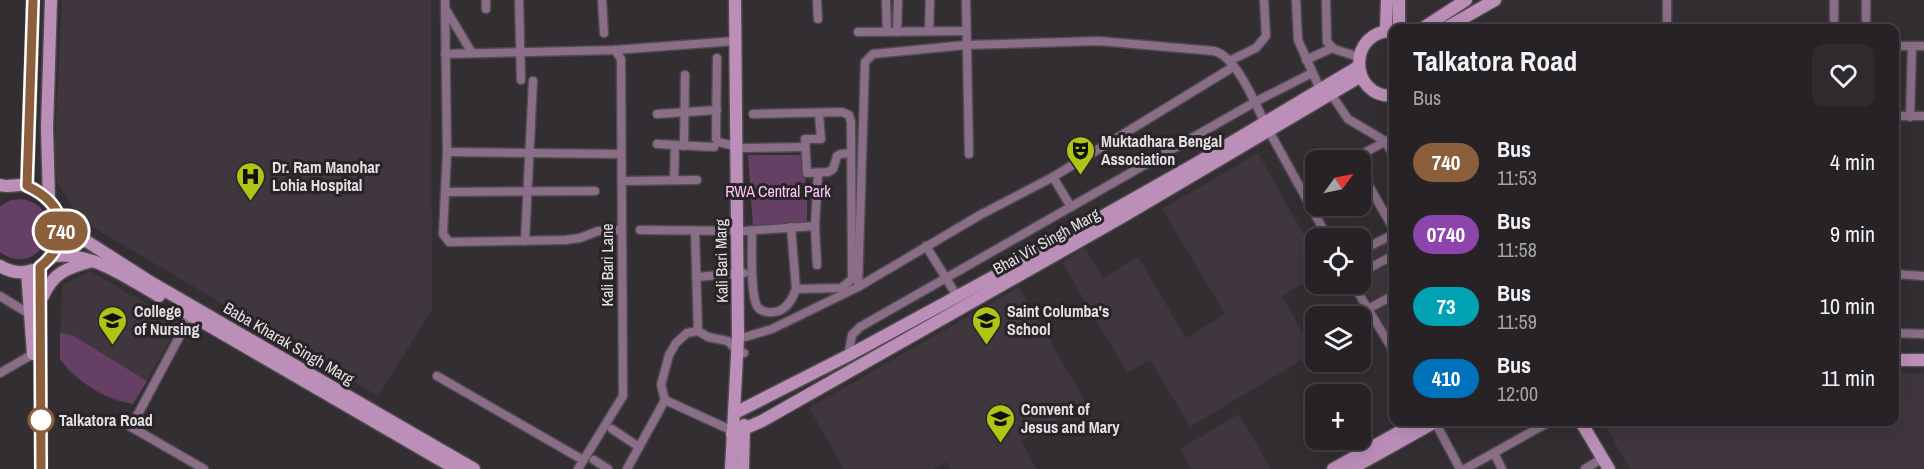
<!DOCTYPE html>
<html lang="en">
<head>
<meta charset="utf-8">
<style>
  :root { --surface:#262226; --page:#2e2a2e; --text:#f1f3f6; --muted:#a4a4a7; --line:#423f43 }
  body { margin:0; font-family:"Archivo Narrow",sans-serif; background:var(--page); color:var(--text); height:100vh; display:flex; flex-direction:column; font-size:22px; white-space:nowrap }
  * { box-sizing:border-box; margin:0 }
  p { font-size:20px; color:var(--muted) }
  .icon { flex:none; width:33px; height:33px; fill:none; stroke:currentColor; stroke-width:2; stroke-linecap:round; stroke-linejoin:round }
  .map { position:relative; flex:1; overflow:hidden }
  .details { position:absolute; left:1389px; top:24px; width:510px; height:402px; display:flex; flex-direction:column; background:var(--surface); border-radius:12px; box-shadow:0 6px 24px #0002,0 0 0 2px var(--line) }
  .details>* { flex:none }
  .badge { padding:0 12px; border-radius:20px; font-size:21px; line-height:39px }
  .needle { width:39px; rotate:57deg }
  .fabs { position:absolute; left:1305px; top:150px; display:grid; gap:12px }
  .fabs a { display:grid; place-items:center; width:66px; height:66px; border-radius:12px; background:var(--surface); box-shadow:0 6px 24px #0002,0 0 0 2px var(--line); font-size:30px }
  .map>.badge { position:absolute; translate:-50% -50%; box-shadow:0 0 0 3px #fff }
  .round { display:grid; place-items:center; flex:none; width:63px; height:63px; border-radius:12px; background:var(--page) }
  .head { display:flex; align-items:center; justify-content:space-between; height:102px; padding:0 24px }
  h1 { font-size:28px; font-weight:700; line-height:45px }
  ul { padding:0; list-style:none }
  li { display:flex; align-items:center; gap:18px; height:72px; padding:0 24px }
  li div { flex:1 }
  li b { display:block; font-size:22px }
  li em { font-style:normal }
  li .badge { min-width:66px; font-weight:700; text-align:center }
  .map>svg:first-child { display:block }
  .built { fill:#3f363e }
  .green { fill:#663f64 }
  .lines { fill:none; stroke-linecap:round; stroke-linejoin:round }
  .street-casing { stroke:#4e4a4e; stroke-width:11 }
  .secondary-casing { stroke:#4e4a4e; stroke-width:15 }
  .street { stroke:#8a6d87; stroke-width:8 }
  .secondary { stroke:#bc8fb9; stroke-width:12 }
  .line-casing { stroke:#fff; stroke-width:14 }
  .line { stroke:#8b5e3c; stroke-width:9 }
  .stop-dot { fill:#fff; stroke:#8b5e3c; stroke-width:3 }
  .labels { text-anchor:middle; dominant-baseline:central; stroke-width:6; stroke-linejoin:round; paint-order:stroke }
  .poi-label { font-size:16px; font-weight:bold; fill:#e3e0e3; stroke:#282428; text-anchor:start }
  .park-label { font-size:16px; fill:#fdc8f9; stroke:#282428 }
  .street-label { font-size:16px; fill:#e3e0e3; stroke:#282428 }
  .stop-label { font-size:16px; font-weight:bold; fill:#e3e0e3; stroke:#282428; text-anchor:start }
</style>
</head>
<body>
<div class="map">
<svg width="1924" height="469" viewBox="0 0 1924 469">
  <rect width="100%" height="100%" fill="#322e32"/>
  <g class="built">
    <path d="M62,0H431L432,310L378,396L81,220L58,184L54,160Z"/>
    <path d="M1258,153L1315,254V276L1282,296L1314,353L1190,427L1150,360L1127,373L1062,262L1085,248L1103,278L1138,257L1186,338L1225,314L1162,209Z"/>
    <path d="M1393,236V341L1361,283L1360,253Z"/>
    <path d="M90,271L180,323L133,404L115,401L95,391L70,373L60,359L62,285Z"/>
    <path d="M1019,287L1086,403L1021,441L1037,469H950L946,462L934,469H844L809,408Z"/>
    <path d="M1895,373H1924V469H1630L1603,422H1894Z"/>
    <path d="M1239,414L1271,469H1192L1180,449Z"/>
  </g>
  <g class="green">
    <path d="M748,155H803L807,196V228H753Z"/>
    <path d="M22,199C73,209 42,282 0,252V206L11,200Z"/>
    <path d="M60,333L72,335L147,381L133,404C103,398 79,383 60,359Z"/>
  </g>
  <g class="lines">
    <defs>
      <g id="street">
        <path d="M445,0L447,152L443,234L449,242L565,240L580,238L598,231L622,230"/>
        <path d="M486,0V9"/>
        <path d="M519,0L521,80"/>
        <path d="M602,0L604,33"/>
        <path d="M817,0L818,19"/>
        <path d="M886,0L887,32"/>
        <path d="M966,0L969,154"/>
        <path d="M1296,0L1298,40L1320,89"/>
        <path d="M1326,0L1327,42L1334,49L1359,57"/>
        <path d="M1667,0V28"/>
        <path d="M1834,0V28"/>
        <path d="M1866,0V28"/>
        <path d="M445,8L472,53"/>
        <path d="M929,31L930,0"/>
        <path d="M858,32L966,31"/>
        <path d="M897,32L898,0"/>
        <path d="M1894,46H1924"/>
        <path d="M445,54L615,50L735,41"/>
        <path d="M717,58L716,139L718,142L743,148L805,147"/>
        <path d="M1306,60L1332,48"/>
        <path d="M1229,61L1256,48L1266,36L1264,0"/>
        <path d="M1331,94L1348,119L1385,141L1394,156"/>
        <path d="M657,114L717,110"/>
        <path d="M753,114L842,112L849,115L851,122L852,279L841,288L796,289"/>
        <path d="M819,114L821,139H805L807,173L828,172L833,169L837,156L841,154L851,153"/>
        <path d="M1894,116H1924"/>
        <path d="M1910,117L1912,46"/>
        <path d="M1269,131L1328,238"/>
        <path d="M657,144L714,147"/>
        <path d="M684,146L685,75"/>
        <path d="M447,152L621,154"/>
        <path d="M1351,160L1394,137"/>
        <path d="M1360,170L1394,230"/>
        <path d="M1053,177L1071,207"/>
        <path d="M674,180L675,145"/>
        <path d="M622,181L697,180"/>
        <path d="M1303,190L1316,182"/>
        <path d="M445,192L595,191"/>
        <path d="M640,230L744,231L815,226"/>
        <path d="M695,231L698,331L708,337L728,341L737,351L744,353"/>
        <path d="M752,231C752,247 750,293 757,306C761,313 772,313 779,311C788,307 793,298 796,289L791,227"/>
        <path d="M525,241L533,81"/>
        <path d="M926,246L957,296"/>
        <path d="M1360,251L1394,234"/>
        <path d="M817,265L815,226L818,174"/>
        <path d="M1360,273L1394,255"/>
        <path d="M1894,274L1924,276"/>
        <path d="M696,277L744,273"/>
        <path d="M1353,284L1394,352"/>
        <path d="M858,287L865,62L873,54L966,45L1099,41L1214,51C1236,56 1255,103 1265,123"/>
        <path d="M0,296L31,315"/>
        <path d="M1368,309L1394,295"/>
        <path d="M191,315L131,427L204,469"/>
        <path d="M1894,333L1924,334"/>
        <path d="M745,337L772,329L858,287L980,215L1053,177L1233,67"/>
        <path d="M848,356L852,335L860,327L1255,102L1312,73"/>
        <path d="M0,373L33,354"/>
        <path d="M437,376L583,460"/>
        <path d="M665,400L661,385L669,355L676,343L687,333L698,331"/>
        <path d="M1435,422L1460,469"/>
        <path d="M612,429L639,447"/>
        <path d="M1494,453L1502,469"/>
        <path d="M594,460L608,469"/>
        <path d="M578,469L623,396L621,59L615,50"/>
        <path d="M627,469L665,400L733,431"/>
        <path d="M1465,469L1549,422"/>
        <path d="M1585,469L1603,458"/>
      </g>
      <g id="secondary">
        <path d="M1399,28V0"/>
        <path d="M1423,28L1466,0"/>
        <path d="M1446,28L1495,0"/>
        <path d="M1386,30L1387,0"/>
        <path d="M1394,31C1347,29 1348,98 1394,96"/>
        <path d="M0,185C9,188 19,183 28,186C57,196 73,235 50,259"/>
        <path d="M27,186L33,0"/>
        <path d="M49,200L47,128L51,0"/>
        <path d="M61,222L83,239L152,283L474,469"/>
        <path d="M53,256C91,251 127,278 159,296"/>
        <path d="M0,266C10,272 22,274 33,270"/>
        <path d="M40,267L41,469"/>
        <path d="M27,272L33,354"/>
        <path d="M43,296C54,272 67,268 92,261"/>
        <path d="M182,310L456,469"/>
        <path d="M1894,360H1924"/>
        <path d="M735,413L851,354L1048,247L1197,163L1358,67"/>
        <path d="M1581,422L1609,469"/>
        <path d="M732,434L762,421L1122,217L1361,76"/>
        <path d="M731,469L738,337L735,0"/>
        <path d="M743,469L744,425"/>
        <path d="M1333,469L1417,422"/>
        <path d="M1351,469L1435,422"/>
      </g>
    </defs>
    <use href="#street" class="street-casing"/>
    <use href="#secondary" class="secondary-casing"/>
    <use href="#street" class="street"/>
    <use href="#secondary" class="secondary"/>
  </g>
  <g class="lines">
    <defs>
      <path id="line" d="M33,0L27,186C66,204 74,239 40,267L41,469"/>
    </defs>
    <use href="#line" class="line-casing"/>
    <use href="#line" class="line"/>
  </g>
  <defs>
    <symbol id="theatre-pin" viewBox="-11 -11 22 30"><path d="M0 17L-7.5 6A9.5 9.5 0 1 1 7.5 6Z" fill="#acc613" stroke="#282428"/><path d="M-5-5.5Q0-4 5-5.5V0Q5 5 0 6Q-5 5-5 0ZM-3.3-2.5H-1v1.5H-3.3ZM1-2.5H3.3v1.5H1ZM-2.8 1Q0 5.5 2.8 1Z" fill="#111"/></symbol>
    <symbol id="hospital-pin" viewBox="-11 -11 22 30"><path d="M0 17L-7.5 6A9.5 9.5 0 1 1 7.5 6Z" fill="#acc613" stroke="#282428"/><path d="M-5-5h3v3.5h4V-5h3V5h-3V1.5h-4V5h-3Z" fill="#111"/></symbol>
    <symbol id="university-pin" viewBox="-11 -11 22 30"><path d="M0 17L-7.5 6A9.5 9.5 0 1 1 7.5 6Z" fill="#acc613" stroke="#282428"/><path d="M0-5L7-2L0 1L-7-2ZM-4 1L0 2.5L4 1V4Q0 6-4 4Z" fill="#111"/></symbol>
    <symbol id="school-pin" viewBox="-11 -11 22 30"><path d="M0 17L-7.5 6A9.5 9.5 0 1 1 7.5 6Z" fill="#acc613" stroke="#282428"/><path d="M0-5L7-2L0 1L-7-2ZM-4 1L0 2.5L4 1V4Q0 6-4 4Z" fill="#111"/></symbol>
  </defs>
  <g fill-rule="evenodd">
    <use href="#theatre-pin" x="1064" y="134" width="33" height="45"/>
    <use href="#hospital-pin" x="234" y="160" width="33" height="45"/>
    <use href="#university-pin" x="96" y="304" width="33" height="45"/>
    <use href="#school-pin" x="970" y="304" width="33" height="45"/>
    <use href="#school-pin" x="984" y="402" width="33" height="45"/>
  </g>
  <circle class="stop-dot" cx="41" cy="420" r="12"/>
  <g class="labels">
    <g class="poi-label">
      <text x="1101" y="141">Muktadhara Bengal<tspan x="1101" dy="18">Association</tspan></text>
      <text x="272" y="167">Dr. Ram Manohar<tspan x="272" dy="18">Lohia Hospital</tspan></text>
      <text x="134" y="311">College<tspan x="134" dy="18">of Nursing</tspan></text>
      <text x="1007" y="311">Saint Columba's<tspan x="1007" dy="18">School</tspan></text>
      <text x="1021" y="409">Convent of<tspan x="1021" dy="18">Jesus and Mary</tspan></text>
    </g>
    <g class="park-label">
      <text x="778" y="191">RWA Central Park</text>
    </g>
    <g class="street-label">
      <text transform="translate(1046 241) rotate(-29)">Bhai Vir Singh Marg</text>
      <text transform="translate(721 261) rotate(-91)">Kali Bari Marg</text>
      <text transform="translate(607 265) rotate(-90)">Kali Bari Lane</text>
      <text transform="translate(289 343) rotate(30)">Baba Kharak Singh Marg</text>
    </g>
    <g class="stop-label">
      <text x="59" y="420">Talkatora Road</text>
    </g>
  </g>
</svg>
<div class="fabs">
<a><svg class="needle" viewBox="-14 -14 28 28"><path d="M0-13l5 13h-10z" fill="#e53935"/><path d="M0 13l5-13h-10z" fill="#a4a4a7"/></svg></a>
<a><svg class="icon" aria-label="locate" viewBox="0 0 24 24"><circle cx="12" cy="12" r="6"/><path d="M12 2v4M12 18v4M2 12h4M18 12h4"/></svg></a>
<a><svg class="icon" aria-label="layers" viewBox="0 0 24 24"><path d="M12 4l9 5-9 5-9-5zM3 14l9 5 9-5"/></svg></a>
<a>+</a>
</div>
<b class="badge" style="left:61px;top:231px;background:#8b5e3c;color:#fff">740</b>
<section class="details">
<div class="head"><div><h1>Talkatora Road</h1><p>Bus</p></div><a class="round"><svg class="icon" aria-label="heart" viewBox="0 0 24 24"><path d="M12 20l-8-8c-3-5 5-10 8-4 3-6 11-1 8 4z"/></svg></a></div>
<ul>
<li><span class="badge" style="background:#8b5e3c;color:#fff">740</span><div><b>Bus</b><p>11:53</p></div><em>4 min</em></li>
<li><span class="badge" style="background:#8e44ad;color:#fff">0740</span><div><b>Bus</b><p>11:58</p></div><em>9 min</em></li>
<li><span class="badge" style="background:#00a3b4;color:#fff">73</span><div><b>Bus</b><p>11:59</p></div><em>10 min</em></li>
<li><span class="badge" style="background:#0072bc;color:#fff">410</span><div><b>Bus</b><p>12:00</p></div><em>11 min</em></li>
</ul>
</section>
</div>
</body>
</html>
